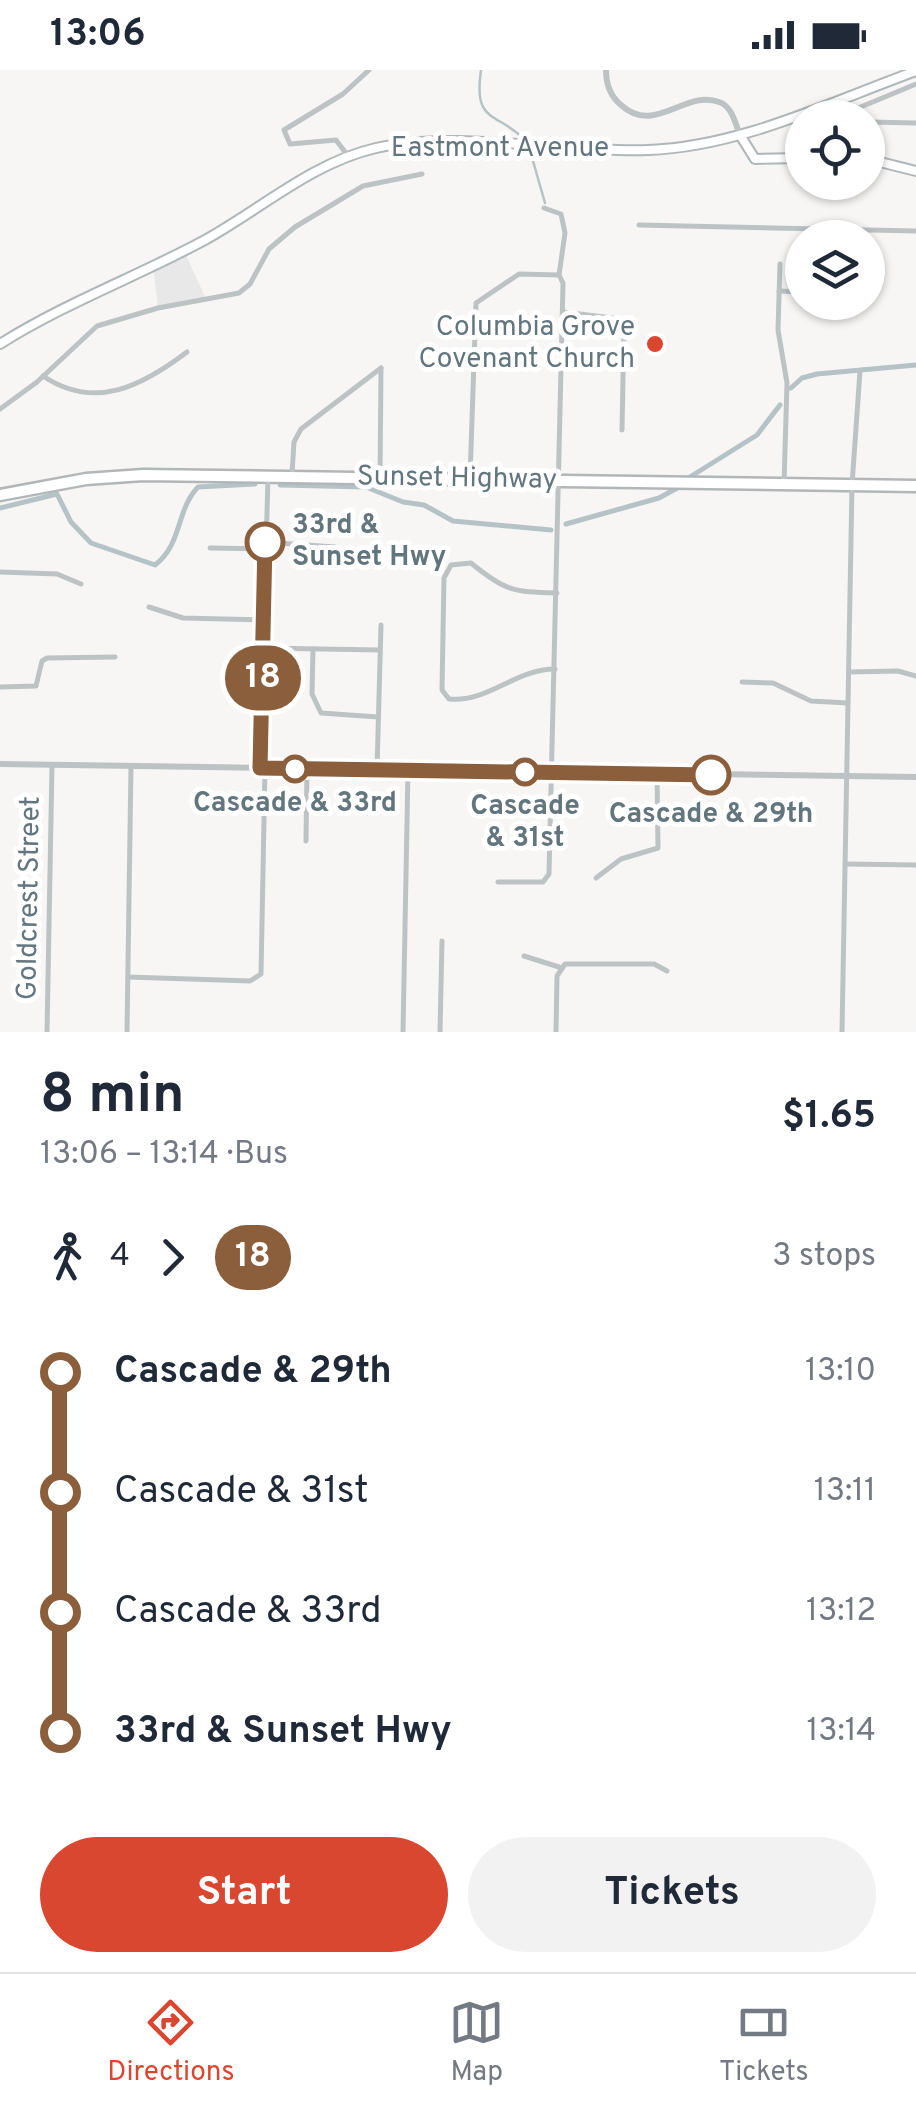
<!DOCTYPE html>
<html lang="en">
<head>
<meta charset="utf-8">
<style>
  :root { --surface:#fff; --page:#f2f2f3; --text:#1f2937; --muted:#747a83; --line:#e0e1e3; --accent:#da4731 }
  body { margin:0; font-family:Overpass,sans-serif; background:var(--page); color:var(--text); height:100vh; display:flex; flex-direction:column; font-size:38px; white-space:nowrap }
  * { box-sizing:border-box; margin:0 }
  p { font-size:32px; color:var(--muted) }
  .icon { flex:none; width:55px; height:55px; fill:none; stroke:currentColor; stroke-width:2; stroke-linecap:round; stroke-linejoin:round }
  .map { position:relative; height:962px; overflow:hidden }
  .drawer { display:flex; flex-direction:column; background:var(--surface); flex:1 }
  .drawer>* { flex:none }
  .badge { padding:0 20px; border-radius:32px; font-size:35px; line-height:65px }
  .buttons { position:absolute; left:785px; top:30px; display:grid; gap:20px }
  .buttons a { display:grid; place-items:center; width:100px; height:100px; border-radius:50%; background:var(--surface); box-shadow:0 2px 8px #0004; font-size:50px }
  .map>.badge { position:absolute; translate:-50% -50%; box-shadow:0 0 0 5px #fff }
  .legs { display:flex; align-items:center; gap:15px; height:110px; padding:0 40px; font-size:32px }
  .legs p { margin-inline-start:auto }
  .head { display:flex; align-items:center; justify-content:space-between; height:170px; padding:0 40px }
  h1 { font-size:55px; font-weight:700; line-height:75px }
  .cta { display:flex; gap:20px; margin-top:auto; padding:20px 40px }
  .cta a { flex:1; height:115px; border-radius:60px; background:var(--accent); color:#fff; font-size:40px; font-weight:700; line-height:115px; text-align:center }
  .cta a+a { background:var(--page); color:var(--text) }
  ul { padding:0 40px; list-style:none }
  li { display:flex; align-items:center; gap:35px; height:120px; font-size:38px }
  li i { display:grid; place-items:center; width:15px; height:100%; margin:0 12px; background:currentColor }
  li i::after { content:''; width:25px; height:25px; margin:-12px; border:8px solid; border-radius:50%; background:var(--surface) }
  li p { margin-inline-start:auto }
  li:first-child i { background:linear-gradient(#0000 50%,currentColor 0) }
  li:last-child i { background:linear-gradient(currentColor 50%,#0000 0) }
  .status { display:flex; justify-content:space-between; align-items:center; height:70px; padding:0 50px; background:var(--surface); direction:ltr }
  .status svg { height:28px; fill:currentColor }
  .dock { display:flex; justify-content:space-around; align-items:center; height:140px; border-top:2px solid var(--line); background:var(--surface); font-size:28px; color:var(--muted) }
  .dock a { display:grid; justify-items:center; gap:5px }
  .dock .active { color:var(--accent) }
  .map>svg:first-child { display:block }
  .built { fill:#e7e8e7 }
  .lines { fill:none; stroke-linecap:round; stroke-linejoin:round }
  .stream { stroke:#b6c3c6; stroke-width:2.5 }
  .canal { stroke:#b6c3c6; stroke-width:5 }
  .secondary-casing { stroke:#b0b7ba; stroke-width:12 }
  .trunk-casing { stroke:#b1b6b8; stroke-width:15 }
  .minor { stroke:#bdc3c5; stroke-width:5 }
  .tertiary { stroke:#bdc3c5; stroke-width:6 }
  .secondary { stroke:#fff; stroke-width:8 }
  .trunk { stroke:#fff; stroke-width:10 }
  .line-1-casing { stroke:#fff; stroke-width:22 }
  .line-1 { stroke:#8b5e3c; stroke-width:15 }
  .poi-dot { fill:#da4731; stroke:#fff; stroke-width:4 }
  .stop-1-dot { fill:#fff; stroke:#8b5e3c; stroke-width:5 }
  .labels { text-anchor:middle; dominant-baseline:central; stroke-width:10; stroke-linejoin:round; paint-order:stroke }
  .street-label { font-size:28px; fill:#63757d; stroke:#fff }
  .poi-label { font-size:28px; fill:#63757d; stroke:#fff; text-anchor:end }
  .stop-label { font-size:28px; font-weight:bold; fill:#63757d; stroke:#fff }
</style>
</head>
<body>
<div class="status"><b>13:06</b><svg viewBox="0 0 49 12"><path d="M0 12V9h3v3zM5 12V6h3v6zM10 12V3h3v9zM15 12V0h3v12zM26 1h20v11H26zM47 4h2v5h-2z"/></svg></div>
<div class="map">
<svg width="916" height="962" viewBox="0 0 916 962">
  <rect width="100%" height="100%" fill="#f7f6f4"/>
  <path class="built" d="M184,181L207,231L158,238L153,194Z"/>
  <g class="lines">
    <g class="stream">
      <path d="M481,0C473,55 497,41 525,70"/>
      <path d="M529,77L545,133"/>
    </g>
    <g class="canal">
      <path d="M791,318L802,308L817,304L916,295"/>
      <path d="M690,407L757,365L780,335"/>
      <path d="M280,415L366,417L403,432L424,435L453,451L551,460"/>
      <path d="M0,438L57,424L71,452L91,473L155,495C182,475 176,440 198,417L255,414"/>
      <path d="M566,454L659,428L681,416"/>
    </g>
    <defs>
      <g id="secondary">
        <path d="M740,65L755,89L802,88"/>
        <path d="M868,89L916,101"/>
        <path d="M0,274C65,233 136,207 203,171C260,140 311,93 376,78C457,60 563,83 648,80C740,77 830,32 916,1"/>
      </g>
      <path id="trunk" d="M0,425L86,409L143,405L916,416"/>
    </defs>
    <use href="#secondary" class="secondary-casing"/>
    <use href="#trunk" class="trunk-casing"/>
    <g class="minor">
      <path d="M848,48L851,41L916,14"/>
      <path d="M868,52L916,53"/>
      <path d="M348,86L336,70L290,74L284,60L343,24L369,0"/>
      <path d="M787,89L789,71L802,62"/>
      <path d="M544,138L561,144L565,163L559,205"/>
      <path d="M639,155L916,161"/>
      <path d="M780,194L778,260L787,313L784,414"/>
      <path d="M779,221L802,222"/>
      <path d="M563,242L613,248L624,256L622,360"/>
      <path d="M43,306C95,341 142,316 187,282"/>
      <path d="M0,339L37,312L97,256L158,238L239,223L250,214L269,179L295,157L363,116L422,104"/>
      <path d="M292,404L294,372L301,359L381,298"/>
      <path d="M380,408L381,298"/>
      <path d="M470,408L476,233L519,204L559,205L563,213L549,804L543,812H498"/>
      <path d="M265,472L335,477"/>
      <path d="M210,478L265,479"/>
      <path d="M0,502L57,504L81,514"/>
      <path d="M149,537L183,548L264,550"/>
      <path d="M263,578L380,580"/>
      <path d="M313,579L312,624L321,643L378,647"/>
      <path d="M555,599C515,599 488,633 449,629L442,620L444,508L451,495L471,493C505,521 513,522 557,523"/>
      <path d="M849,602L898,601L916,606"/>
      <path d="M742,612L773,613L811,631L848,633"/>
      <path d="M0,617L36,616L42,591L47,588L115,587"/>
      <path d="M260,698L268,407"/>
      <path d="M377,700L381,555"/>
      <path d="M306,771L307,699"/>
      <path d="M845,794L916,795"/>
      <path d="M596,808L621,789L658,778L657,704"/>
      <path d="M524,886L559,897"/>
      <path d="M128,907L250,911L261,904L265,698"/>
      <path d="M47,962L52,695"/>
      <path d="M127,962L131,696"/>
      <path d="M403,962L408,700"/>
      <path d="M440,962L442,871"/>
      <path d="M556,962L557,906L565,894H654L667,901"/>
      <path d="M842,962L852,415L860,301"/>
    </g>
    <g class="tertiary">
      <path d="M606,0C606,14 610,26 621,35C655,66 685,19 719,32C732,36 735,53 740,65"/>
      <path d="M0,694L916,707"/>
    </g>
    <use href="#secondary" class="secondary"/>
    <use href="#trunk" class="trunk"/>
  </g>
  <g class="lines">
    <defs>
      <path id="line-1" d="M265,472L260,698L711,705"/>
    </defs>
    <use href="#line-1" class="line-1-casing"/>
    <use href="#line-1" class="line-1"/>
  </g>
  <circle class="poi-dot" cx="655" cy="274" r="10"/>
  <g class="stop-1-dot">
    <circle cx="265" cy="472" r="18"/>
    <circle cx="295" cy="699" r="12"/>
    <circle cx="525" cy="702" r="12"/>
    <circle cx="711" cy="705" r="18"/>
  </g>
  <g class="labels">
    <g class="street-label">
      <text x="500" y="79">Eastmont Avenue</text>
      <text transform="translate(457 409) rotate(1)">Sunset Highway</text>
      <text transform="translate(30 828) rotate(-89)">Goldcrest Street</text>
    </g>
    <g class="poi-label">
      <text x="635" y="258">Columbia Grove<tspan x="635" dy="32">Covenant Church</tspan></text>
    </g>
    <g class="stop-label">
      <text x="292" y="456" text-anchor="start">33rd &amp;<tspan x="292" dy="32">Sunset Hwy</tspan></text>
      <text x="295" y="734">Cascade &amp; 33rd</text>
      <text x="525" y="737">Cascade<tspan x="525" dy="32">&amp; 31st</tspan></text>
      <text x="711" y="745">Cascade &amp; 29th</text>
    </g>
  </g>
</svg>
<div class="buttons">
<a><svg class="icon" aria-label="locate" viewBox="0 0 24 24"><circle cx="12" cy="12" r="6"/><path d="M12 2v4M12 18v4M2 12h4M18 12h4"/></svg></a>
<a><svg class="icon" aria-label="layers" viewBox="0 0 24 24"><path d="M12 4l9 5-9 5-9-5zM3 14l9 5 9-5"/></svg></a>
</div>
<b class="badge" style="left:263px;top:608px;background:#8b5e3c;color:#fff">18</b>
</div>
<section class="drawer">
<div class="head"><div><h1>8 min</h1><p>13:06 – 13:14 · Bus</p></div><b>$1.65</b></div>
<div class="legs"><svg class="icon" aria-label="walk" viewBox="0 0 24 24"><circle cx="13" cy="4" r="2"/><path d="M13 8l-2 6 4 7M11 14l-3 7M7 12l3-4h3l4 4"/></svg>4<svg class="icon" aria-label="forward" viewBox="0 0 24 24"><path d="M9 5l7 7-7 7"/></svg><b class="badge" style="background:#8b5e3c;color:#fff">18</b><p>3 stops</p></div>
<ul>
<li><i style="color:#8b5e3c"></i><b>Cascade &amp; 29th</b><p>13:10</p></li>
<li><i style="color:#8b5e3c"></i><span>Cascade &amp; 31st</span><p>13:11</p></li>
<li><i style="color:#8b5e3c"></i><span>Cascade &amp; 33rd</span><p>13:12</p></li>
<li><i style="color:#8b5e3c"></i><b>33rd &amp; Sunset Hwy</b><p>13:14</p></li>
</ul>
<div class="cta"><a>Start</a><a>Tickets</a></div>
</section>
<nav class="dock">
<a class="active"><svg class="icon" aria-label="directions" viewBox="0 0 24 24"><path d="M12 3l9 9-9 9-9-9zM9 14v-3h6M13 9l2 2-2 2"/></svg>Directions</a>
<a><svg class="icon" aria-label="map" viewBox="0 0 24 24"><path d="M3 6l6-2 6 2 6-2v14l-6 2-6-2-6 2zM9 4v14M15 6v14"/></svg>Map</a>
<a><svg class="icon" aria-label="tickets" viewBox="0 0 24 24"><path d="M3 7h18v10H3zM15 7v10"/></svg>Tickets</a>
</nav>
</body>
</html>
